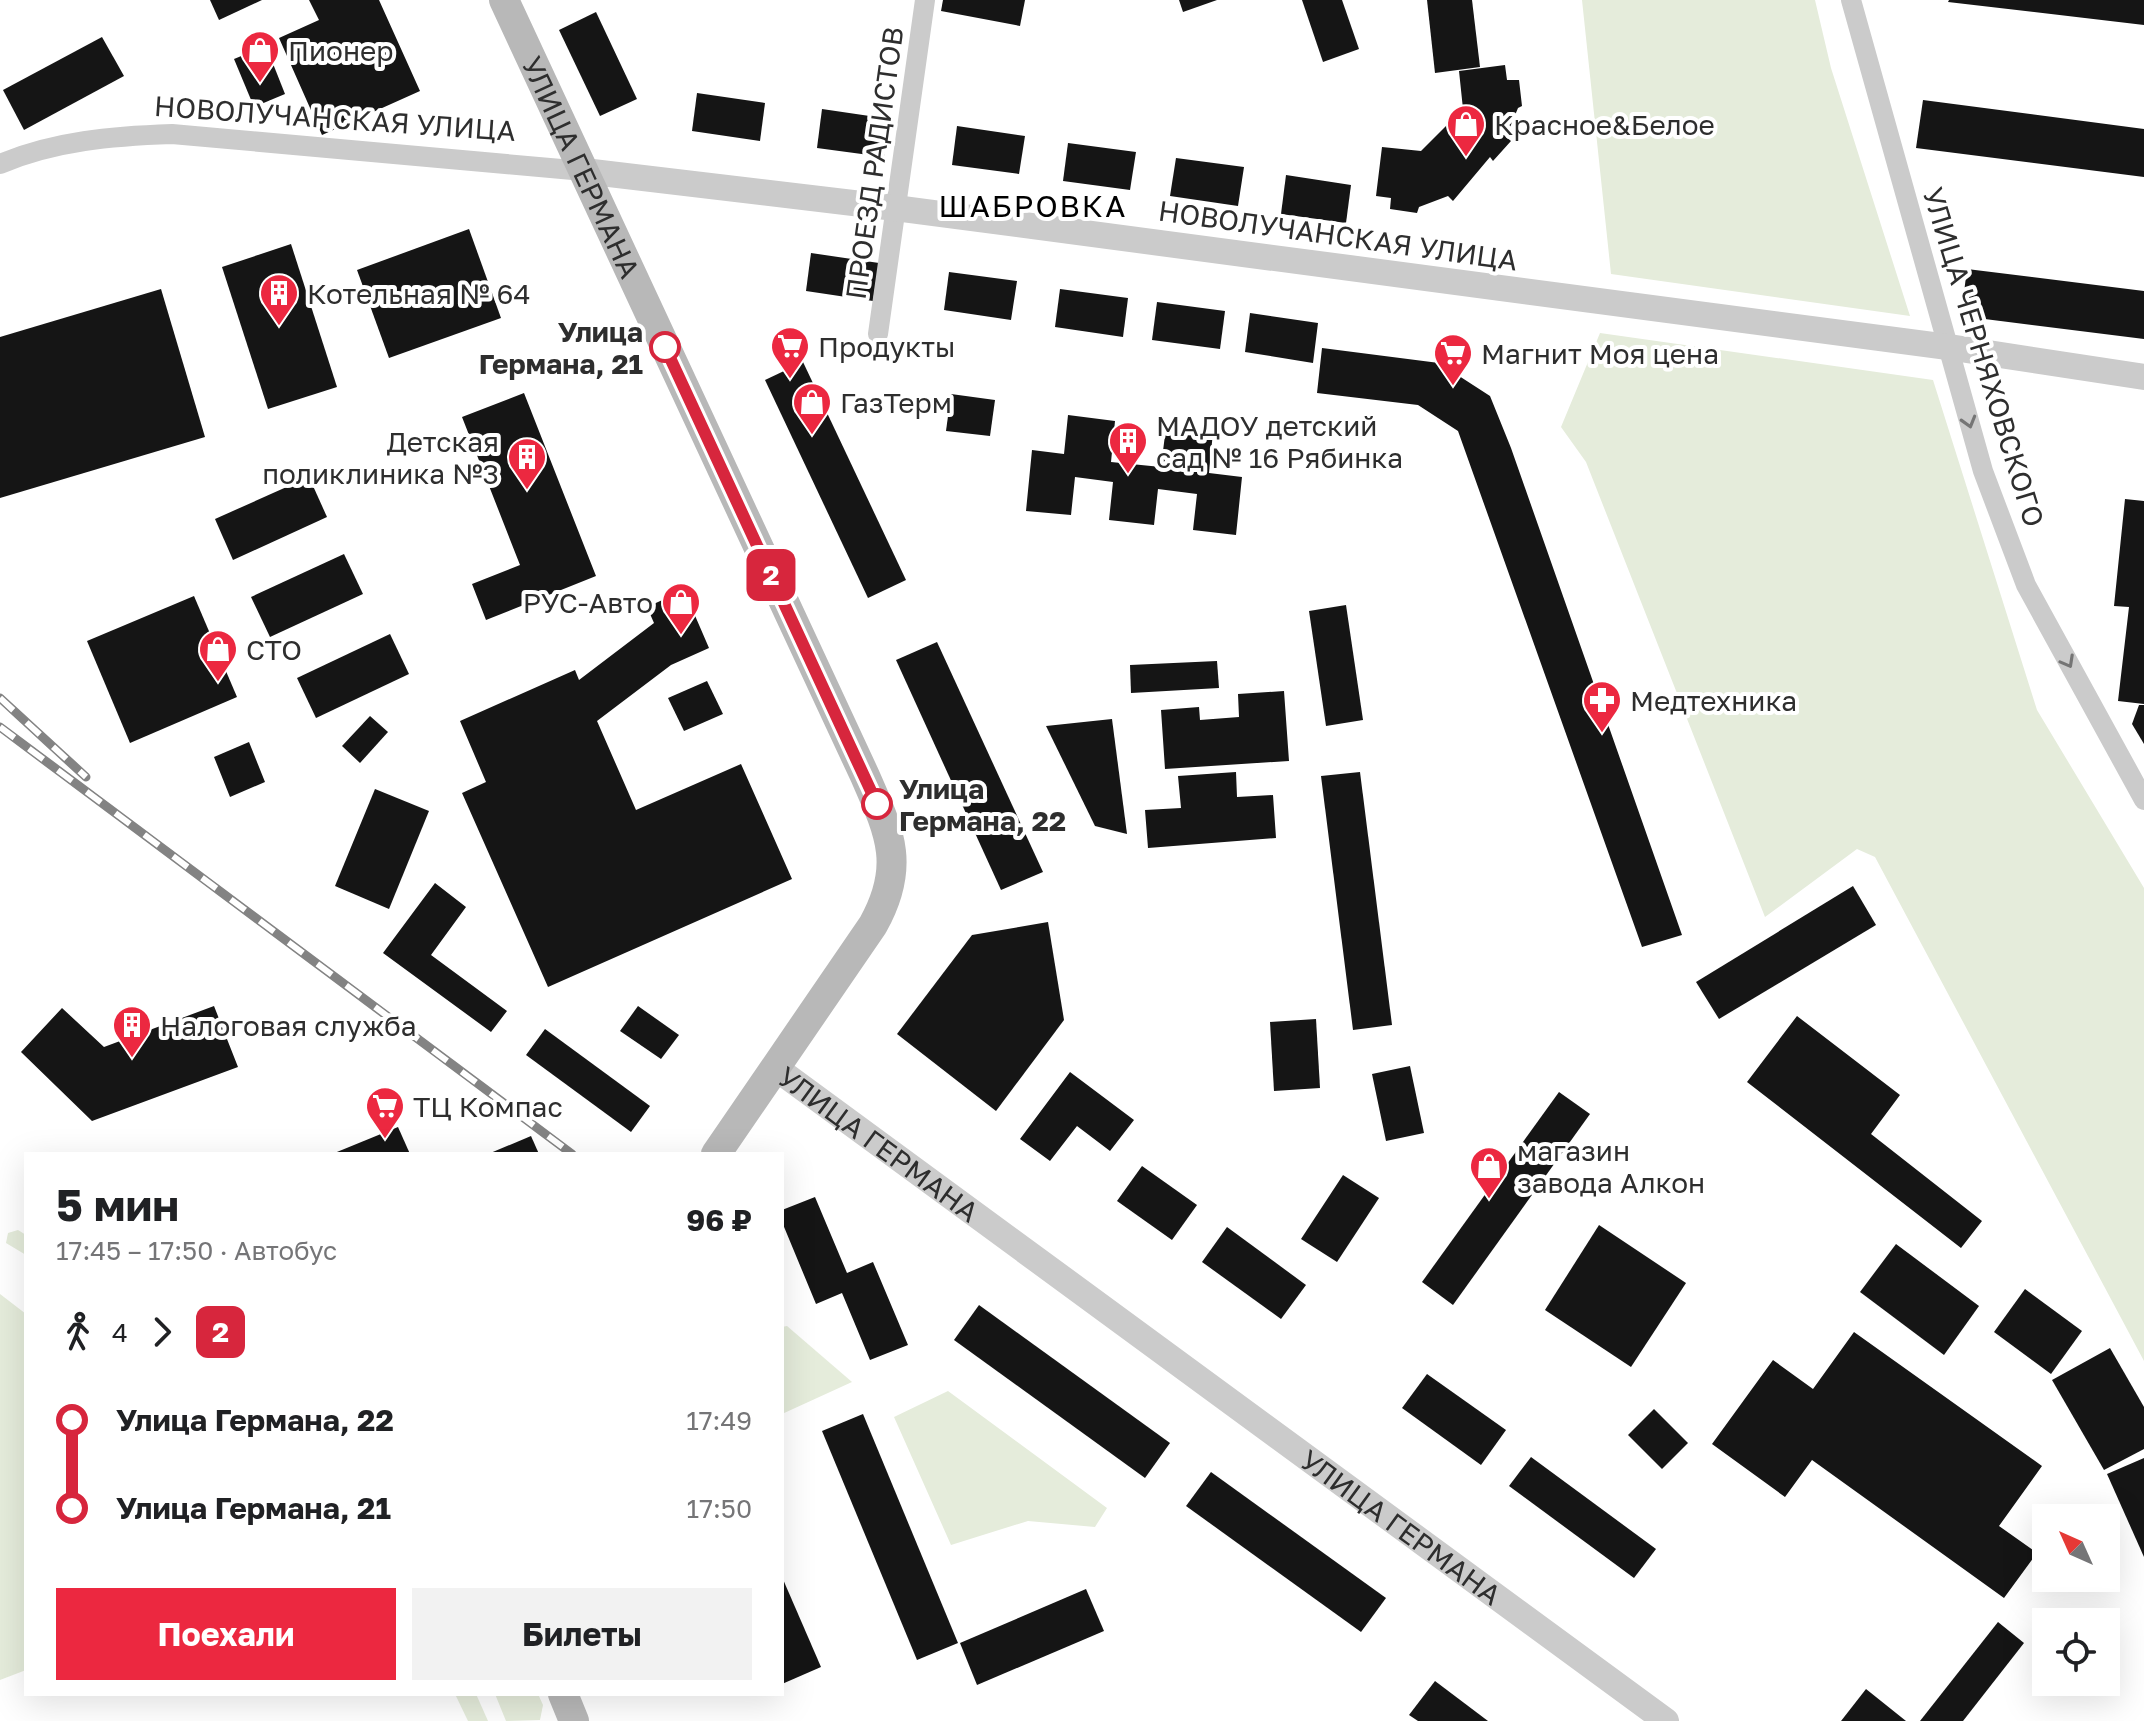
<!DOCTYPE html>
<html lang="ru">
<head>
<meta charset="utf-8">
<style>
  :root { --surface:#fff; --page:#f2f2f2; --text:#202124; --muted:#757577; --accent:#ec2840 }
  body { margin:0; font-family:"Golos Text",sans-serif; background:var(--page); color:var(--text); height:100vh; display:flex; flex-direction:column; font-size:30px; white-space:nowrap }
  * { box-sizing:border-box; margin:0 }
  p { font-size:26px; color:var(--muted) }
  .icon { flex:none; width:44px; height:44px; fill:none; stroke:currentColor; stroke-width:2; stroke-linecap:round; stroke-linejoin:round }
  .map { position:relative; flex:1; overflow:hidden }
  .panel { position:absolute; left:24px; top:1152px; width:760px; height:544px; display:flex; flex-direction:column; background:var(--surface); border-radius:0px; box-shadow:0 8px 32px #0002 }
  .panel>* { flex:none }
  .badge { padding:0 16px; border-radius:12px; font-size:28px; line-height:52px }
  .needle { width:52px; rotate:315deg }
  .fabs { position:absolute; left:2032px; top:1504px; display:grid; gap:16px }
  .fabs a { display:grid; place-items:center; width:88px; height:88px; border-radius:0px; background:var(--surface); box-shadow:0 8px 32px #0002; font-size:40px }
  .map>.badge { position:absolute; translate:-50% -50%; box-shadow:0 0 0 4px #fff }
  .legs { display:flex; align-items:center; gap:12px; height:88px; padding:0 32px; font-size:26px }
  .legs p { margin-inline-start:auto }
  .head { display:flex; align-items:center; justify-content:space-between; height:136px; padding:0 32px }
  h1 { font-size:44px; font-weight:700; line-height:60px }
  .cta { display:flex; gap:16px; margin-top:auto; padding:16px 32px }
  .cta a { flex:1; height:92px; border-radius:0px; background:var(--accent); color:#fff; font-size:32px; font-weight:700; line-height:92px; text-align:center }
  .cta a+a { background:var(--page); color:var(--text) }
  ul { padding:0 32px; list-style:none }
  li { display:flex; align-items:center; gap:28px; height:88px; font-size:30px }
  li i { display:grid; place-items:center; width:12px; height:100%; margin:0 10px; background:currentColor }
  li i::after { content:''; width:20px; height:20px; margin:-10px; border:6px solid; border-radius:50%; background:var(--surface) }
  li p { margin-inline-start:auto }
  li:first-child i { background:linear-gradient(#0000 50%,currentColor 0) }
  li:last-child i { background:linear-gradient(currentColor 50%,#0000 0) }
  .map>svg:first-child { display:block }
  .green { fill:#e5ecdb }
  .building { fill:#151515 }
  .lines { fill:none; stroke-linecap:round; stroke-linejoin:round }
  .minor { stroke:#cbcbcb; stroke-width:20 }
  .tertiary { stroke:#cbcbcb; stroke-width:26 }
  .secondary { stroke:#b8b8b8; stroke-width:30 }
  .rail-casing { stroke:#838383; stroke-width:9 }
  .rail { stroke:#fff; stroke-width:6; stroke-dasharray:18; stroke-linecap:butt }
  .oneway { stroke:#757575 }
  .line-1-casing { stroke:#fff; stroke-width:18 }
  .line-1 { stroke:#d7263d; stroke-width:12 }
  .stop-1-dot { fill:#fff; stroke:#d7263d; stroke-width:4 }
  .labels { text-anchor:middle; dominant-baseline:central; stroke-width:8; stroke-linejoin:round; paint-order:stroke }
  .poi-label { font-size:28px; fill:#2e2e2e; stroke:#fff; text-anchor:start }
  .street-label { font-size:28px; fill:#2e2e2e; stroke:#fff }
  .stop-label { font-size:28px; font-weight:bold; fill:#2e2e2e; stroke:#fff; text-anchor:end }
  .neighbourhood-label { font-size:30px; letter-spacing:2px; fill:#000; stroke:#fff }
</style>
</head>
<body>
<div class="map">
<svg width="2144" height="1721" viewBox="0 0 2144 1721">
  <rect width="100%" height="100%" fill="#fff"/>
  <g class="green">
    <path d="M1582,0H1815L1831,68L1910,316L1611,274Z"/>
    <path d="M1600,333L1933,380L2037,710L2144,888V1361L1875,857L1857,849L1765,917L1586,462L1561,427Z"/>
    <path d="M18,1230L26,1235V1255L6,1243L8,1233Z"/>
    <path d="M0,1294L26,1314V1670L0,1680Z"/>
    <path d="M787,1326L852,1382L782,1414V1327Z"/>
    <path d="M948,1391L1107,1508L1095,1527L1028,1521L951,1545L894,1417Z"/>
    <path d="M455,1694H476L488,1721H468Z"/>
    <path d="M495,1694H538L543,1705L540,1720L506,1721Z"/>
  </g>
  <g class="building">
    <path d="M210,0H262L219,20Z"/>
    <path d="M309,0H379L420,91L322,135L279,38L319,20Z"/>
    <path d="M943,0H1025L1020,26L941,11Z"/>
    <path d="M1179,0H1217L1183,12Z"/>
    <path d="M1302,0H1342L1359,49L1323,62Z"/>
    <path d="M1427,0H1472L1480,67L1435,73Z"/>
    <path d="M1949,0H2144V25L1948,2Z"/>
    <path d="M596,12L637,99L600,116L559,30Z"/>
    <path d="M102,37L124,76L24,130L3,90Z"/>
    <path d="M266,46L285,94L254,107L234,59Z"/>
    <path d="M1505,65L1507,80H1519L1522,106L1518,108L1506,137L1511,141L1493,161L1490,157L1453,201L1448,196L1419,207L1417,213L1390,209L1391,198L1376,196L1382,147L1421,151L1463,109L1459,71Z"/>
    <path d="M697,93L765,103L760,141L692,131Z"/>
    <path d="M1923,100L2144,129V177L1916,148Z"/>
    <path d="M822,109L890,119L884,157L817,148Z"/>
    <path d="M957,126L1025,136L1019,174L952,165Z"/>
    <path d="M1068,143L1136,152L1130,190L1063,181Z"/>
    <path d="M1176,158L1244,167L1238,206L1170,196Z"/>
    <path d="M1286,175L1351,185L1346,223L1281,214Z"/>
    <path d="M469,229L501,318L389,358L357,270Z"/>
    <path d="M291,244L337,387L268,409L222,267Z"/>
    <path d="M811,253L879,263L873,301L806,291Z"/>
    <path d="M1967,269L2144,291V339L1961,316Z"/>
    <path d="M949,272L1017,281L1011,320L944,310Z"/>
    <path d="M161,289L205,437L0,498V337Z"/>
    <path d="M1060,289L1128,298L1123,337L1055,327Z"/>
    <path d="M1157,302L1225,311L1220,349L1152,340Z"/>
    <path d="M1250,313L1318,323L1313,363L1245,352Z"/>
    <path d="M1322,348L1439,363L1490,396L1511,448L1682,935L1642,947L1458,431L1418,405L1317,393Z"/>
    <path d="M803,362L906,580L868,598L765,380Z"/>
    <path d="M524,393L596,576L486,620L472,584L520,565L462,417Z"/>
    <path d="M951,394L995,400L990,436L946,431Z"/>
    <path d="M1068,415L1115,421L1111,462L1161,467L1166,427L1213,432L1209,473L1242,477L1236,535L1193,530L1197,494L1158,489L1154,525L1109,520L1113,482L1075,477L1071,515L1026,511L1032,450L1064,454Z"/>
    <path d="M309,477L327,517L233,560L215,519Z"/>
    <path d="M2125,499L2144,501V704L2118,701L2129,607L2114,606Z"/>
    <path d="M344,554L363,594L270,637L251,597Z"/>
    <path d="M194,596L237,697L130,743L87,641Z"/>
    <path d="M669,597L690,604L709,648L671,665L597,721L636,810L741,764L792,879L548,987L462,793L486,782L460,721L575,670L579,680L654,623L647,607Z"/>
    <path d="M1346,605L1363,720L1326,726L1309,611Z"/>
    <path d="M390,634L409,674L316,718L297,678Z"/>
    <path d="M937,642L1043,872L1001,890L896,660Z"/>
    <path d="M1217,661L1219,688L1131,693L1130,665Z"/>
    <path d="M707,681L723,714L684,731L668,698Z"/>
    <path d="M1284,691L1289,761L1165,769L1161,710L1199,707L1200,720L1239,717L1238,694Z"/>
    <path d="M2139,705H2144V744L2132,724Z"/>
    <path d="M370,716L388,732L360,763L342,746Z"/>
    <path d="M1112,719L1127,834L1095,826L1046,726Z"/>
    <path d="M249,742L265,782L230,797L214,757Z"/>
    <path d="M1236,772L1237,797L1273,795L1276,838L1148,848L1145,810L1181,808L1178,776Z"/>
    <path d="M1360,772L1392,1025L1353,1030L1321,776Z"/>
    <path d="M375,789L429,811L389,909L335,886Z"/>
    <path d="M435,883L466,907L431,955L507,1011L491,1032L383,953Z"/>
    <path d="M1853,886L1876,925L1719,1019L1696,982Z"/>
    <path d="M1048,922L1064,1020L996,1111L897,1034L972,935Z"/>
    <path d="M214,1006L238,1067L92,1121L21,1052L62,1008L104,1047Z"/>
    <path d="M638,1006L679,1035L661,1059L620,1031Z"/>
    <path d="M1797,1016L1900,1095L1871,1134L1982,1221L1961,1248L1747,1082Z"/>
    <path d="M1316,1019L1320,1088L1274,1091L1270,1022Z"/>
    <path d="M545,1029L650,1106L631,1132L526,1055Z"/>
    <path d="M1410,1066L1424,1133L1386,1141L1372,1074Z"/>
    <path d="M1070,1072L1134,1120L1110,1151L1077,1126L1050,1161L1020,1139Z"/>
    <path d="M1559,1092L1590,1114L1453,1305L1422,1282Z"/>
    <path d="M398,1127L410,1154H332Z"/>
    <path d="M531,1136L539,1154H488Z"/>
    <path d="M1142,1166L1197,1205L1172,1240L1117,1201Z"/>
    <path d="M1343,1175L1379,1198L1337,1262L1301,1239Z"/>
    <path d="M815,1197L847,1273L873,1262L908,1345L870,1360L842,1293L816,1304L782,1222V1210Z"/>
    <path d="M1599,1225L1686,1283L1631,1367L1545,1310Z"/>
    <path d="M1227,1227L1306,1285L1281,1319L1202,1262Z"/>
    <path d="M1896,1244L1979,1306L1944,1355L1860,1292Z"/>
    <path d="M2025,1289L2082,1331L2051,1374L1994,1332Z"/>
    <path d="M979,1305L1170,1443L1145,1478L954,1340Z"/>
    <path d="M1854,1332L2042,1466L1999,1526L2037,1553L2004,1598L1812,1460L1785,1497L1712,1444L1773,1360L1813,1389Z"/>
    <path d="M2110,1348L2144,1407V1449L2104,1470L2052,1380Z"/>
    <path d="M1427,1374L1506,1430L1481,1465L1402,1408Z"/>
    <path d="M1654,1409L1688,1443L1662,1469L1628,1435Z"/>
    <path d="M863,1414L958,1643L917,1660L822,1431Z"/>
    <path d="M1531,1457L1656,1549L1634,1578L1509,1486Z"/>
    <path d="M2144,1458V1557L2107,1474Z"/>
    <path d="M1211,1472L1386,1598L1361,1632L1186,1506Z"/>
    <path d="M782,1577L821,1667L782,1684Z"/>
    <path d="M1086,1589L1104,1631L977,1685L960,1643Z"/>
    <path d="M1998,1622L2024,1643L1963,1721H1920Z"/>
    <path d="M1435,1681L1488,1721H1418L1409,1715Z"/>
    <path d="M1866,1689L1906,1721H1841Z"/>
  </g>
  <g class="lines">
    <g class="minor">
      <path d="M1851,0L1983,471L2026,585L2144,800"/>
      <path d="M0,164C54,141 113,136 172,134L584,171"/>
      <path d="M878,334L925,0"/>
    </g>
    <g class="tertiary">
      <path d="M584,171L895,208L1948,347L2144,377"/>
      <path id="s1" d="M777,1069L1666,1721"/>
    </g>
    <g class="secondary">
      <path id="s2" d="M504,0L865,776C890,833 906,866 873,925L716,1154"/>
      <path d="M563,1694L574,1721"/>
    </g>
    <defs>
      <g id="rail">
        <path d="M0,698L86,777"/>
        <path d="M0,727L572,1154"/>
      </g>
    </defs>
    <use href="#rail" class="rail-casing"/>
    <use href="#rail" class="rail"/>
  </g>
  <defs><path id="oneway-chevron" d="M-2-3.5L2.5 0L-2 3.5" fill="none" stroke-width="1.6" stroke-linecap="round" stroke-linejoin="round" transform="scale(2)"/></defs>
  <g class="oneway">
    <use href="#oneway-chevron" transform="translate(1969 422) rotate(74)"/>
    <use href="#oneway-chevron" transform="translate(2068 662) rotate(61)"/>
  </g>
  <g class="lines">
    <defs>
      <path id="line-1" d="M665,347L877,804"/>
    </defs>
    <use href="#line-1" class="line-1-casing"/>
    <use href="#line-1" class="line-1"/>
  </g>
  <defs>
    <symbol id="shop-pin" viewBox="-11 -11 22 30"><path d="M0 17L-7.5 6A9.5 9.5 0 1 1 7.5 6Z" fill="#ec2840" stroke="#fff"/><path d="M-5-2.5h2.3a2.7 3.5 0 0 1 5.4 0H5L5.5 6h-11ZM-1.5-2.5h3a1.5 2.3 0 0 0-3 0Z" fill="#fff"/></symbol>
    <symbol id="building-pin" viewBox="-11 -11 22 30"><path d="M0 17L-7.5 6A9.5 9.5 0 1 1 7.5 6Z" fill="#ec2840" stroke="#fff"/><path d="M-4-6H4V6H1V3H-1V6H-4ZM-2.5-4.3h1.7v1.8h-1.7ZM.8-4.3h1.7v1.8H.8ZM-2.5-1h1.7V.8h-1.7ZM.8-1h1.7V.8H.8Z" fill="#fff"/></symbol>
    <symbol id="supermarket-pin" viewBox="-11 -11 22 30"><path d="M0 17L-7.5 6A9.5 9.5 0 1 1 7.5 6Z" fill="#ec2840" stroke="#fff"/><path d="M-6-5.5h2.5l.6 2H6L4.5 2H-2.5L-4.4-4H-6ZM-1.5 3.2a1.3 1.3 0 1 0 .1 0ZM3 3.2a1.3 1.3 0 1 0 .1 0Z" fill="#fff"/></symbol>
    <symbol id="pharmacy-pin" viewBox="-11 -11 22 30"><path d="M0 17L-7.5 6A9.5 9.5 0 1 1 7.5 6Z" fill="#ec2840" stroke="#fff"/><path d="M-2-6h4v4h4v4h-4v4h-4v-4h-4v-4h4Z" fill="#fff"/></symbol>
  </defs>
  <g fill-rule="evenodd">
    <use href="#shop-pin" x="238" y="28" width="44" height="60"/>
    <use href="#shop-pin" x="1444" y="102" width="44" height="60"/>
    <use href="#building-pin" x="257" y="271" width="44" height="60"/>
    <use href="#supermarket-pin" x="768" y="324" width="44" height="60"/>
    <use href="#supermarket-pin" x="1431" y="331" width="44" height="60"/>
    <use href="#shop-pin" x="790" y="380" width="44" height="60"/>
    <use href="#building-pin" x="1106" y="419" width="44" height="60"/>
    <use href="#building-pin" x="505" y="435" width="44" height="60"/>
    <use href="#shop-pin" x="659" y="580" width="44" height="60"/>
    <use href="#shop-pin" x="196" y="627" width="44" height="60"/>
    <use href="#pharmacy-pin" x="1580" y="678" width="44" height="60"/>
    <use href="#building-pin" x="110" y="1003" width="44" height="60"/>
    <use href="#supermarket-pin" x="363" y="1084" width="44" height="60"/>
    <use href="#shop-pin" x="1467" y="1144" width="44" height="60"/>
  </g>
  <g class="stop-1-dot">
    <circle cx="665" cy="347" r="14"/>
    <circle cx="877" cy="804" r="14"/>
  </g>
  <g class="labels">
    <g class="poi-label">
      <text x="288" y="50">Пионер</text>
      <text x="1494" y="124">Красное&amp;Белое</text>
      <text x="307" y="293">Котельная № 64</text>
      <text x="818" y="346">Продукты</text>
      <text x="1481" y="353">Магнит Моя цена</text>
      <text x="840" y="402">ГазТерм</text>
      <text x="1156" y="425">МАДОУ детский<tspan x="1156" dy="32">сад № 16 Рябинка</tspan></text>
      <text x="499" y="441" text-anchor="end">Детская<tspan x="499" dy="32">поликлиника №3</tspan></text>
      <text x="653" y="602" text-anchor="end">РУС-Авто</text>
      <text x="246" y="649">СТО</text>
      <text x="1630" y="700">Медтехника</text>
      <text x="160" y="1025">Налоговая служба</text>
      <text x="413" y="1106">ТЦ Компас</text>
      <text x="1517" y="1150">магазин<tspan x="1517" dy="32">завода Алкон</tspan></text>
    </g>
    <g class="street-label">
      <text transform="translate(335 118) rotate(4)">НОВОЛУЧАНСКАЯ УЛИЦА</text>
      <text transform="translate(874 163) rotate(-82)">ПРОЕЗД РАДИСТОВ</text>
      <text stroke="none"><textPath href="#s2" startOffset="184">УЛИЦА ГЕРМАНА</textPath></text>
      <text transform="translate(1338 235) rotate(8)">НОВОЛУЧАНСКАЯ УЛИЦА</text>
      <text transform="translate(1984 357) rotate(73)">УЛИЦА ЧЕРНЯХОВСКОГО</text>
      <text stroke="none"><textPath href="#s1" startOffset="126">УЛИЦА ГЕРМАНА</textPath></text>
      <text stroke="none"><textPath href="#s1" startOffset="774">УЛИЦА ГЕРМАНА</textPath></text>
    </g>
    <g class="stop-label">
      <text x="643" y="331">Улица<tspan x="643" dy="32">Германа, 21</tspan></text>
      <text x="899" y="788" text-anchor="start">Улица<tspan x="899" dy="32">Германа, 22</tspan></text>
    </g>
    <g class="neighbourhood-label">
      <text x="1033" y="206">ШАБРОВКА</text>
    </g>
  </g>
</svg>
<div class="fabs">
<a><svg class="needle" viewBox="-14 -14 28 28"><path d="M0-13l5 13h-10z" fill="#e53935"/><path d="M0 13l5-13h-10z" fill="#757577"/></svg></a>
<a><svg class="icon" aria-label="locate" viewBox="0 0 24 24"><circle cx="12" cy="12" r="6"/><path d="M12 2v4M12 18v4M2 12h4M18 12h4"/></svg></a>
</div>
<b class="badge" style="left:771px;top:575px;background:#d7263d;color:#fff">2</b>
<section class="panel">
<div class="head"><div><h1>5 мин</h1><p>17:45 – 17:50 · Автобус</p></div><b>96 ₽</b></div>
<div class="legs"><svg class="icon" aria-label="walk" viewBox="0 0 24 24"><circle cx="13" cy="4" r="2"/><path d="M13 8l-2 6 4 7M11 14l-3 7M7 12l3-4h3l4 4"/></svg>4<svg class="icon" aria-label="forward" viewBox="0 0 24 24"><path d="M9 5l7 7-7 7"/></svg><b class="badge" style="background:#d7263d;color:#fff">2</b></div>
<ul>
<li><i style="color:#d7263d"></i><b>Улица Германа, 22</b><p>17:49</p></li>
<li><i style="color:#d7263d"></i><b>Улица Германа, 21</b><p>17:50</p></li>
</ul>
<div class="cta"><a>Поехали</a><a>Билеты</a></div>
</section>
</div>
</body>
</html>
